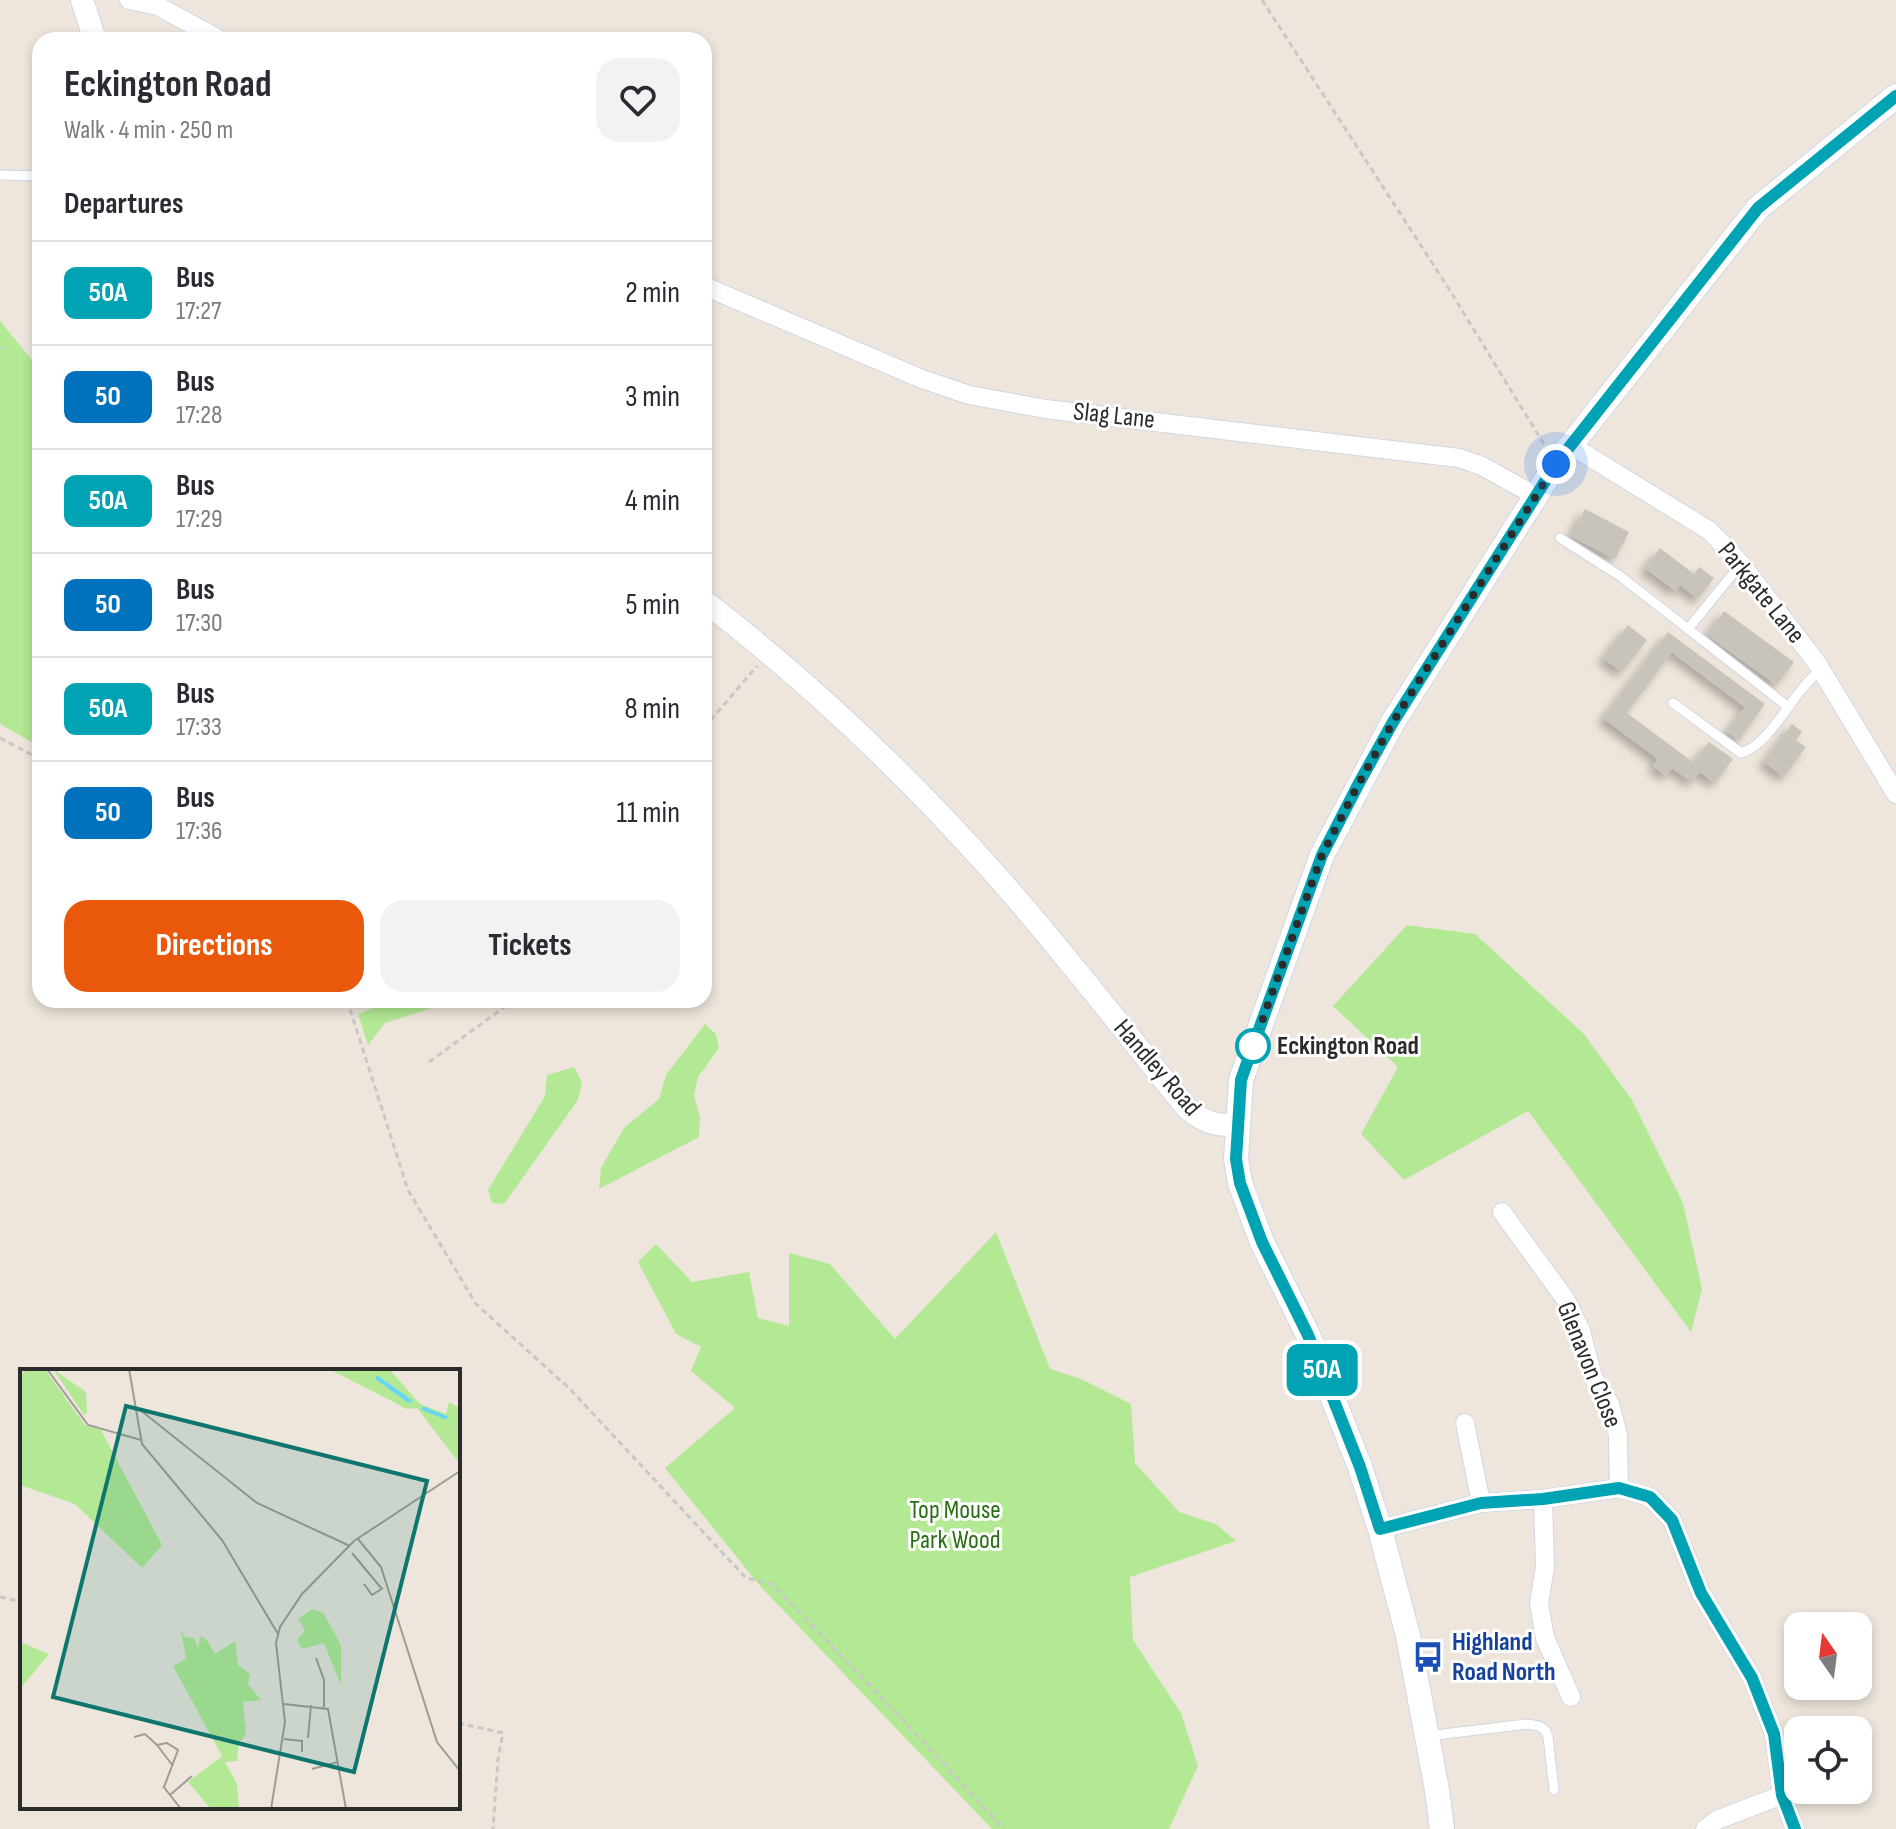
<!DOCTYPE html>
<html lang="en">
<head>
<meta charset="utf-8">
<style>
  :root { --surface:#fff; --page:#f2f2f3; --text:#2b2b33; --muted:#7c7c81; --line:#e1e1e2; --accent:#ea580c }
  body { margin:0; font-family:"Sofia Sans Condensed",sans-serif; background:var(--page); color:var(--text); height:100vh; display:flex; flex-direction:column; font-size:30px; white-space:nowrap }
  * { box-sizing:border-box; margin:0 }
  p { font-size:26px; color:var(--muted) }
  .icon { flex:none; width:44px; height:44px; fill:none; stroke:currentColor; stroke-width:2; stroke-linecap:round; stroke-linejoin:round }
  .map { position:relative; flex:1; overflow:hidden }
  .sheet { position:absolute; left:32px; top:32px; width:680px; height:976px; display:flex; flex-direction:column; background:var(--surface); border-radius:24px; box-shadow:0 4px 12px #0003 }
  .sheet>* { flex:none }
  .badge { padding:0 16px; border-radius:12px; font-size:28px; line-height:52px }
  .needle { width:52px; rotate:346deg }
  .fabs { position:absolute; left:1784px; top:1612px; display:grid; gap:16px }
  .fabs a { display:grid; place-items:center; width:88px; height:88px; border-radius:16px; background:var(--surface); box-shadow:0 4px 12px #0003; font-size:40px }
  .you { position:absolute; width:40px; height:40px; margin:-20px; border:6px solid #fff; border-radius:50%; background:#1a73e8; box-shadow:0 0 0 12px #1a73e833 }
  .map>.badge { position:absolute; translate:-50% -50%; box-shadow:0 0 0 4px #fff }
  h2 { padding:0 32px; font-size:30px; line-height:72px }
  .round { display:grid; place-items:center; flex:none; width:84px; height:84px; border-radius:24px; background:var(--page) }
  .overview { display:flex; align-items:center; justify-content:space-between; height:136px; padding:0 32px }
  h1 { font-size:38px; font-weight:700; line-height:60px }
  .button { display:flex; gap:16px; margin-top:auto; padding:16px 32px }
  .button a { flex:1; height:92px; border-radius:24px; background:var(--accent); color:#fff; font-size:32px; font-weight:700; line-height:92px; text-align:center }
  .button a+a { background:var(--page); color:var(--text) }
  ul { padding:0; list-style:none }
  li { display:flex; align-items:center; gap:24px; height:104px; padding:0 32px; border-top:2px solid var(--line) }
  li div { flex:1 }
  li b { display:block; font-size:30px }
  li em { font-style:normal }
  li .badge { min-width:88px; font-weight:700; text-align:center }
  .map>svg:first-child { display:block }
  .green { fill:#b3e995 }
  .building { fill:#c9c4bb; filter:url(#shadow) }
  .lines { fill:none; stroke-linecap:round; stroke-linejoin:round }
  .service-casing { stroke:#d1d6e5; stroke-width:11 }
  .minor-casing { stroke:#d1d6e5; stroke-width:20 }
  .tertiary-casing { stroke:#d1d6e5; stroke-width:24 }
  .secondary-casing { stroke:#d1d6e5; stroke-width:26 }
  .path { stroke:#c8c8c8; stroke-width:3; stroke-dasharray:6 4; stroke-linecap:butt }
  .service { stroke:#fff; stroke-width:9 }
  .minor { stroke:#fff; stroke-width:18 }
  .tertiary { stroke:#fff; stroke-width:22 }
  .secondary { stroke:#fff; stroke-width:24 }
  .line-casing { stroke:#fff; stroke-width:18 }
  .line { stroke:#00a3b4; stroke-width:12 }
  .walk { stroke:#2b2b2b; stroke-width:8; stroke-dasharray:0 14.4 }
  .stop-dot { fill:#fff; stroke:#00a3b4; stroke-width:4 }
  .labels { text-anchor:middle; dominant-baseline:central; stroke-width:6; stroke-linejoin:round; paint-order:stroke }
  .street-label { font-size:26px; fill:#2b2b2b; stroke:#fff }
  .stop-label { font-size:26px; font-weight:bold; fill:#2b2b2b; stroke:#fff; text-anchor:start }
  .park-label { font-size:26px; fill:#2a6f15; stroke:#fff }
  .transit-label { font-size:26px; font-weight:bold; fill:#164399; stroke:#fff; text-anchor:start }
  .inset-river { fill:none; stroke:#67d5f8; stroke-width:4 }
  .inset-road { fill:none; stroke:#a09b95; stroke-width:2 }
  .view { fill:#0f766e; fill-opacity:0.15; stroke:#0f766e; stroke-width:4 }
  .inset-edge { fill:none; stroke:#2b2b2b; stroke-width:4 }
</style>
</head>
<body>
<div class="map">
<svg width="1896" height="1829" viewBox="0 0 1896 1829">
  <defs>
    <filter id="shadow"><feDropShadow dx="-5.5" dy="5.5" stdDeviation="4" flood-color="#0004"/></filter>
  </defs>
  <rect width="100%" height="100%" fill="#eee6dc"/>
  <g class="green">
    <path d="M0,321L40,370V747L0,724Z"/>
    <path d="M1407,925L1475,934L1584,1034L1632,1100L1683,1203L1702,1289L1691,1332L1528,1111L1404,1180L1361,1134L1398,1067L1333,1006Z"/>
    <path d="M392,1000H457L385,1023L368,1045L358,1014Z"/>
    <path d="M705,1024L716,1034L719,1048L698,1077L694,1095L700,1118L699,1137L599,1189L601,1168L624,1128L659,1099L666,1075Z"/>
    <path d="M574,1067L582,1082L578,1100L504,1204L492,1203L488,1190L545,1096L547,1075Z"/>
    <path d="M996,1232L1050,1369L1081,1379L1131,1404L1135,1463L1179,1512L1216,1524L1236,1541L1130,1577L1133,1640L1181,1713L1198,1766L1169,1829H992L760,1586L665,1468L735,1408L691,1371L701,1347L676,1334L638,1262L656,1244L692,1282L749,1272L758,1318L789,1326V1253L830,1264L895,1339Z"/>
  </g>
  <g class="building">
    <path d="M1585,509L1629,532L1615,559L1571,536Z"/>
    <path d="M1660,548L1694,574L1699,567L1714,578L1698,599L1680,585L1676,591L1645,568Z"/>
    <path d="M1724,611L1794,662L1777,685L1707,635Z"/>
    <path d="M1628,625L1647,640L1622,672L1603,658Z"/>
    <path d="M1668,632L1765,704L1739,740L1727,731L1745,707L1672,652L1627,713L1693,762L1709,742L1733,759L1715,783L1700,772L1692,782L1672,768L1666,776L1653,766L1658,759L1603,718Z"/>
    <path d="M1792,724L1802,732L1796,740L1806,747L1784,777L1764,762Z"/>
  </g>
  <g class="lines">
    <defs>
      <g id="service">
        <path d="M0,175L40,176"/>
        <path d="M1560,538L1620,576L1787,706"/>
        <path d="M1688,629L1741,564"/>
        <path d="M1673,703L1741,753C1773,743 1792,691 1821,670"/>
        <path d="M1427,1736L1527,1724L1539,1726L1546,1731L1548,1737L1554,1790"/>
      </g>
      <g id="minor">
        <path d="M129,0L158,6L220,40"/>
        <path d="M704,286L922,379L969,395L1046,409L1459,458L1482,466L1536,496"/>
        <path d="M1572,446L1710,531L1741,564L1817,663L1896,794"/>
        <path d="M1502,1212L1566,1300L1581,1331L1593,1377L1610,1404L1618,1435L1619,1488"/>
        <path d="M1465,1423L1481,1503"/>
        <path d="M1543,1499L1545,1567L1539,1603L1545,1638L1571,1697"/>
        <path d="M1380,1529L1481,1503L1543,1499L1619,1488L1650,1497L1672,1520L1701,1593L1752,1678L1774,1734L1782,1795L1795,1829"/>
        <path d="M1705,1829L1717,1820L1782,1795"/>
      </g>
      <g id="tertiary">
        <path d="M82,0L95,40"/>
        <path d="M704,601C808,681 908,776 995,874C1062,949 1123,1030 1187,1108C1203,1122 1216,1126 1237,1125"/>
      </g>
      <path id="secondary" d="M1442,1829L1437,1790L1408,1636L1380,1529L1360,1467L1308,1335L1262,1242L1240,1183L1236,1159L1241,1080L1322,855L1393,722L1556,464L1758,208L1896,96"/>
    </defs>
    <use href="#service" class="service-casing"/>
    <use href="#minor" class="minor-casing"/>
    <use href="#tertiary" class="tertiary-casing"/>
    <use href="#secondary" class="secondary-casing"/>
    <g class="path">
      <path d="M1262,0L1449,289L1545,446"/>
      <path d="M0,348H1"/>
      <path d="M704,728L757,666"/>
      <path d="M0,738L40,759"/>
      <path d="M347,1000L408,1190L476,1304L570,1389L746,1578L772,1584L884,1700L1004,1829"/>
      <path d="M429,1062L514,1000"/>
      <path d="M0,1597L22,1602"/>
      <path d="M458,1723L503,1733L498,1759L493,1829"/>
    </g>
    <use href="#service" class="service"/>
    <use href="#minor" class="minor"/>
    <use href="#tertiary" class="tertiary"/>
    <use href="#secondary" class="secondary"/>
  </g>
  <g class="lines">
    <defs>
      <path id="line" d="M1795,1829L1782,1795L1774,1734L1752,1678L1701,1593L1672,1520L1650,1497L1619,1488L1543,1499L1481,1503L1380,1529L1360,1467L1308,1335L1262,1242L1240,1183L1236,1159L1241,1080L1253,1046L1322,855L1359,783L1393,722L1556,464L1758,208L1896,96"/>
    </defs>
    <use href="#line" class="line-casing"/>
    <use href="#line" class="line"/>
    <path class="walk" d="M1253,1046L1322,855L1359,783L1393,722L1556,464"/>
  </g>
  <defs>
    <symbol id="bus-bare" viewBox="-9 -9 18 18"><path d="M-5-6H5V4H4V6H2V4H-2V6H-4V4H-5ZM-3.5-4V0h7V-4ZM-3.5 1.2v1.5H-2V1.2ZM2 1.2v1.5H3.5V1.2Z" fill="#1a4fb4" stroke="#fff" stroke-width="2.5" paint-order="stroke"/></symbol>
  </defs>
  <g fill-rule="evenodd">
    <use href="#bus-bare" x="1406" y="1635" width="44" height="44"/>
  </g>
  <circle class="stop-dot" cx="1253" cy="1046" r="16"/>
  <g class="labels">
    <g class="street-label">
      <text transform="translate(1114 416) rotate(6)">Slag Lane</text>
      <text transform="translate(1761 593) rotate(51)">Parkgate Lane</text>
      <text transform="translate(1157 1068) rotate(49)">Handley Road</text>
      <text transform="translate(1589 1365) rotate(68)">Glenavon Close</text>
    </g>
    <g class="stop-label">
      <text x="1277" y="1046">Eckington Road</text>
    </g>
    <g class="park-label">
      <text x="955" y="1510">Top Mouse<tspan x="955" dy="30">Park Wood</tspan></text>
    </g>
    <g class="transit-label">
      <text x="1452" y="1642">Highland<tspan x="1452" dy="30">Road North</tspan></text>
    </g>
  </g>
  <g transform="translate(20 1369)">
    <rect width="440" height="440" fill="#eee6dc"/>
    <path d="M10,0L26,2L65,56L81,61L142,176L122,199L55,135L0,116V5ZM33,0L66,23L67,44L64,46ZM309,0H369L400,35L426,45L429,33L440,39V95L397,39L387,40ZM292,240L303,244L321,276V316L304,274L282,280L277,271L285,262L278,250ZM161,261L165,268L174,269L178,279L181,267L187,271L195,285L215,272L218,296L230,305L228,315L241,331L223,333L226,365L219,374L217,392L205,393L217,415L219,440H191L168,413L202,387L153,297L166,290ZM0,273L29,285L0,320Z" fill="#b3e995"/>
    <path class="inset-river" d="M356,8L391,33M402,39L427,49"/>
    <path class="inset-road" d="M27,0L68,56L121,71M109,0L122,75L202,171L258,265M119,40L237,134L330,177M338,170L361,198L417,373L440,402M332,184L362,220M344,215L352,226L363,219M296,289L304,311V338M264,335L308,340L326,440M114,368L125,365L137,376L147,374L158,381L144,418M288,369L291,336M264,370L282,372V383M137,376L153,397M292,400L318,393M143,417L161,440M150,426L172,407M251,440L265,353L256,274L260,258L282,225L334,172L440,102"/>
    <path class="view" d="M106,37L407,112L334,403L33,328Z"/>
    <rect width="440" height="440" class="inset-edge"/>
  </g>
</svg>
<div class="fabs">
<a><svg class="needle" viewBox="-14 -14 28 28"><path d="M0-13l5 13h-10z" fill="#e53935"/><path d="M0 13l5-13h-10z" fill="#7c7c81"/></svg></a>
<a><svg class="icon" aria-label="locate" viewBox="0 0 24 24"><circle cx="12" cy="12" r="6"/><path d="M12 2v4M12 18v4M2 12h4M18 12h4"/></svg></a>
</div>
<div class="you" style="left:1556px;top:464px"></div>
<b class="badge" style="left:1322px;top:1370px;background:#00a3b4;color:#fff">50A</b>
<section class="sheet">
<div class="overview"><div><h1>Eckington Road</h1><p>Walk · 4 min · 250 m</p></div><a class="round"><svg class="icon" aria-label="heart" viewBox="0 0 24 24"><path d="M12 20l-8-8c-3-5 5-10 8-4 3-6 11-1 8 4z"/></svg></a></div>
<h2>Departures</h2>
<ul>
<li><span class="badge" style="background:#00a3b4;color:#fff">50A</span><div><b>Bus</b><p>17:27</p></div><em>2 min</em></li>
<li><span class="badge" style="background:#0072bc;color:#fff">50</span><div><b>Bus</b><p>17:28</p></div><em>3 min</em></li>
<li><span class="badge" style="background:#00a3b4;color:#fff">50A</span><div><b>Bus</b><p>17:29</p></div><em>4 min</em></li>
<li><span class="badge" style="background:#0072bc;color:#fff">50</span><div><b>Bus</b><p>17:30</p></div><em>5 min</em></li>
<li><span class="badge" style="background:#00a3b4;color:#fff">50A</span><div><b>Bus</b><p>17:33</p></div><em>8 min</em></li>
<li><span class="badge" style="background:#0072bc;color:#fff">50</span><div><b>Bus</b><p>17:36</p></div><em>11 min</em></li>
</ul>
<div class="button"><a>Directions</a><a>Tickets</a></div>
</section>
</div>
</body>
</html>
